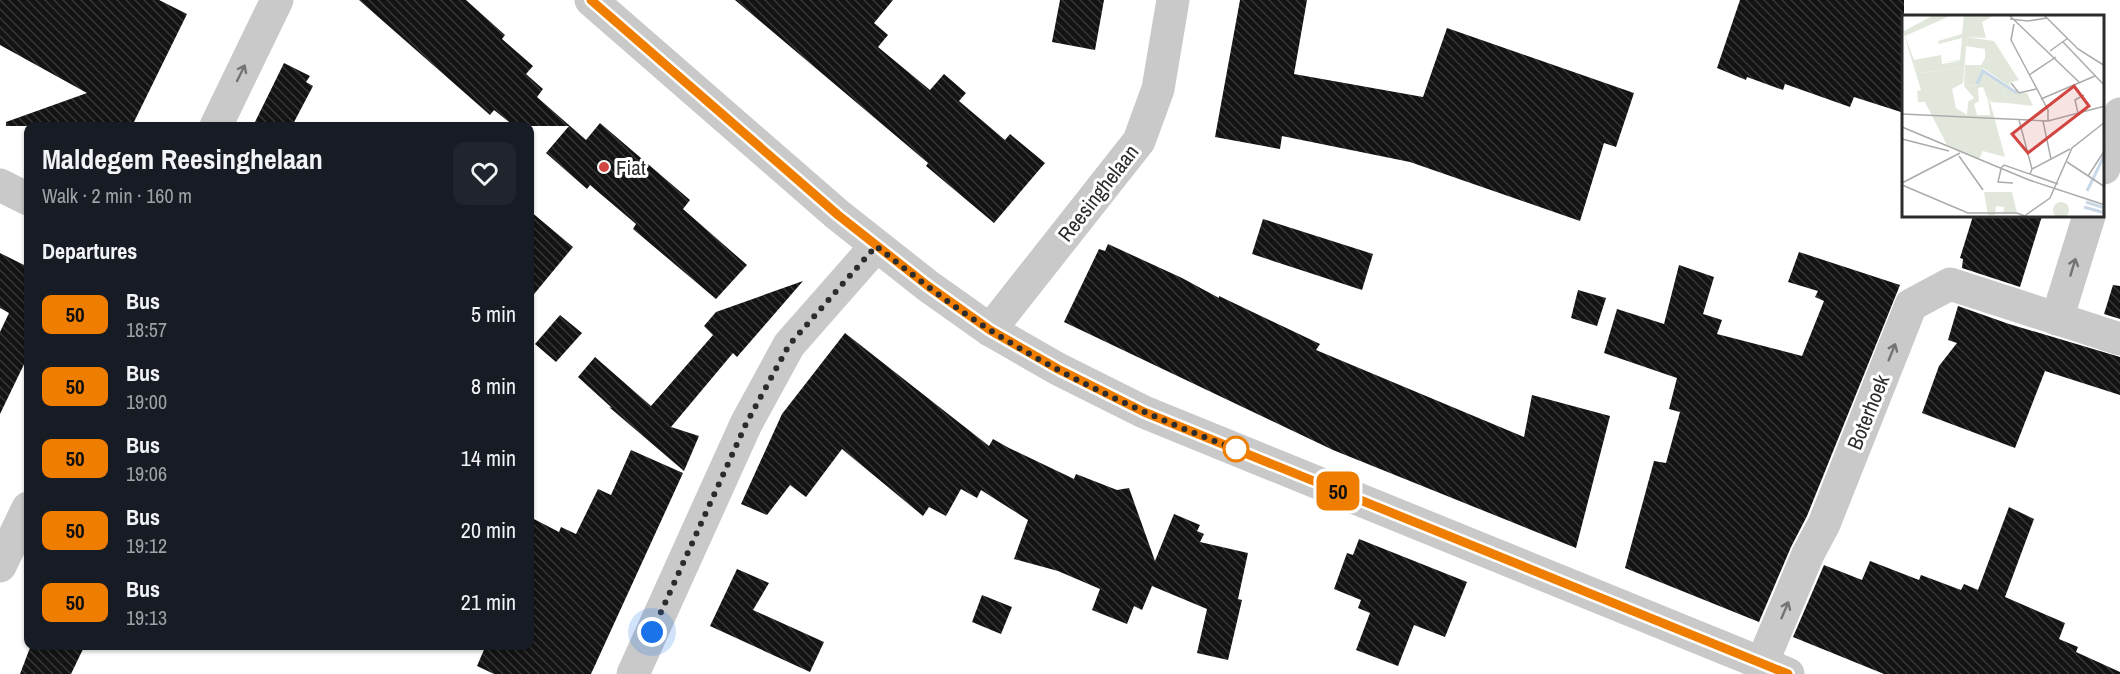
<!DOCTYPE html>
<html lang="en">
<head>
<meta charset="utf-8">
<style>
  :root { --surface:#171b24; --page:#20242c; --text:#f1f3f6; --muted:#9ea1a6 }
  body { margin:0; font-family:"Archivo Narrow",sans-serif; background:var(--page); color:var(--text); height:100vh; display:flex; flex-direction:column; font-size:22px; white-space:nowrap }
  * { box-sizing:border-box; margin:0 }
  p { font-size:20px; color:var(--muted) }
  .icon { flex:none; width:33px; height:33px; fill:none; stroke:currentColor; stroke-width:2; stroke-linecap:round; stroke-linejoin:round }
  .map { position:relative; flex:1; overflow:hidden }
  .sheet { position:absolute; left:24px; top:122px; width:510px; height:528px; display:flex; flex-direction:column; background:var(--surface); border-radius:12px; box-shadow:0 2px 4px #0004 }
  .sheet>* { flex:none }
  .badge { padding:0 12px; border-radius:9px; font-size:21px; line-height:39px }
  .you { position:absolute; width:30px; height:30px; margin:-15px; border:4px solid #fff; border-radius:50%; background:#1a73e8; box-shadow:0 0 0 9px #1a73e833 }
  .map>.badge { position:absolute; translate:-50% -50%; box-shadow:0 0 0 3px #fff }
  h2 { padding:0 18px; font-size:22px; line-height:54px }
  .round { display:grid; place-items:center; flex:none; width:63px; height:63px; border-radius:12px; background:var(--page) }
  .overview { display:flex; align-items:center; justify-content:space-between; height:102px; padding:0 18px }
  h1 { font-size:28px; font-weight:700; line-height:45px }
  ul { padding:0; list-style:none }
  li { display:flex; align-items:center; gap:18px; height:72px; padding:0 18px }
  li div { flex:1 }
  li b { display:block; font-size:22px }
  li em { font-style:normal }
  li .badge { min-width:66px; font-weight:700; text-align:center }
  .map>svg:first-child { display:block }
  .building { fill:url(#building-back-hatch) }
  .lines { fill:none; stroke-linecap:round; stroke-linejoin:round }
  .minor { stroke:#c9c9c9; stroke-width:33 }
  .oneway { stroke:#737373 }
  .line-casing { stroke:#fff; stroke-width:14 }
  .line { stroke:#ef7d00; stroke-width:9 }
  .walk { stroke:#2c2c2c; stroke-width:6; stroke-dasharray:0 10.8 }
  .poi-dot { fill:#d14640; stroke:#fff; stroke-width:2 }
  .stop-dot { fill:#fff; stroke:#ef7d00; stroke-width:3 }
  .labels { text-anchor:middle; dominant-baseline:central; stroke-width:6; stroke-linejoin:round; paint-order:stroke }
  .poi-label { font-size:21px; fill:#2c2c2c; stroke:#fff; text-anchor:start }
  .street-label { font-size:21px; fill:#2c2c2c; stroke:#fff }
  .inset-river { fill:none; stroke:#c9d8e7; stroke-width:3 }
  .inset-road { fill:none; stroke:#ababab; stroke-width:1.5 }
  .view { fill:#d14640; fill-opacity:0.15; stroke:#d14640; stroke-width:3 }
  .inset-edge { fill:none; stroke:#2c2c2c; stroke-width:3 }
</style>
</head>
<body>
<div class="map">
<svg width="2120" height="674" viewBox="0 0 2120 674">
  <defs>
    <pattern id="building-back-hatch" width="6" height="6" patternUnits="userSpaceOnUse" patternTransform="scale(1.5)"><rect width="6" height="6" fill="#131313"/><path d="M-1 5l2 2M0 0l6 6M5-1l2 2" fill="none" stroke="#363636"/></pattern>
  </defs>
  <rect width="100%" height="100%" fill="#fff"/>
  <g class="building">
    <path d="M0,0H159L187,14L132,126H6V122L87,93L0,45Z"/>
    <path d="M359,0H466L505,35L502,39L533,66L526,74L543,89L537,97L586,140L600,123L690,200L683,209L747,265L716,299L633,229L636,224L590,185L587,189L546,153L569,126H514L494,110L490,115Z"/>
    <path d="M735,0H893L874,23L888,35L878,47L930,90L944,74L966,93L959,101L1005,140L1010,134L1045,163L994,223L926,166L928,163Z"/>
    <path d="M1060,0H1104L1095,50L1052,42Z"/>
    <path d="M1240,0H1307L1294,74L1423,97L1447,28L1634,93L1616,147L1604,143L1580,221L1410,162L1282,136L1280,149L1215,137Z"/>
    <path d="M1740,0H1904V113L1854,97L1850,107L1785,84L1783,90L1747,77L1746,80L1717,68Z"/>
    <path d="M284,63L310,76L306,82L313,86L292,126H253Z"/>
    <path d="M530,211L573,247L530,299Z"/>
    <path d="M1973,216H2042L2020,287L1962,268L1963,259L1960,258Z"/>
    <path d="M1263,219L1373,254L1362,290L1252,254Z"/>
    <path d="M1108,244L1182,278L1219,298V296L1320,344L1316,350L1524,437L1532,395L1610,416L1576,548L1333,450L1064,322L1099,249L1105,251Z"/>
    <path d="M1799,252L1900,285L1807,516L1791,547L1759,622L1625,568L1654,461L1666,463L1680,412L1669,409L1677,378L1604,353L1617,309L1664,324L1679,265L1714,277L1703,314L1722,320L1717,334L1802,356L1824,301L1815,297L1818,291L1788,282Z"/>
    <path d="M0,253L28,267V356L0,414V332L9,313L0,308Z"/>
    <path d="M803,281L737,357L733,353L671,427L699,436L684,471L609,407L612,408L578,377L595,357L651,406L713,335L704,326L716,312Z"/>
    <path d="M2113,285L2120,286V319L2104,314Z"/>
    <path d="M1578,290L1606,298L1597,326L1571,318Z"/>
    <path d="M1958,306L2009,324L2120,357V395L2045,371L2015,448L1922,413L1939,366L1957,343L1948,340Z"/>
    <path d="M560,315L582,333L556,362L535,344Z"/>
    <path d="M845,333L989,446L993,439L1009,448L1074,479L1076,474L1117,490L1129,488L1155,561L1174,514L1200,525L1197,531L1204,534L1200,542L1248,553L1238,599L1242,600L1228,660L1197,653L1207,609L1152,586L1142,610L1134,606L1127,624L1092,610L1100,589L1058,571L1014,559L1028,520L981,490L977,498L961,489L946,516L929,507L923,516L842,449L806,497L790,485L767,515L741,504L782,414Z"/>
    <path d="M631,450L683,473L591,674H494L477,666L486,645H530V517L559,532L561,527L576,534L598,489L611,495Z"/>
    <path d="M2009,507L2034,519L2005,597L2065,623L2059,639L2078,647L2076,652L2120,672V674H1884L1793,637L1824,565L1862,580L1870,561L1919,580L1921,575L1961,590L1964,584L1978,590Z"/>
    <path d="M1359,539L1467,582L1445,637L1414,625L1398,666L1356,650L1370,613L1358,608L1361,600L1334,589L1347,553L1353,555Z"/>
    <path d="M737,569L769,583L753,610L824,642L810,672L710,626Z"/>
    <path d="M982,595L1012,607L1001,634L972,622Z"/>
    <path d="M31,645H85L71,674H20Z"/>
  </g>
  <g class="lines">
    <g class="minor">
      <path d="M591,0L838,215L928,286L990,330L1058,369L1144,412L1788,674"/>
      <path d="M216,126L277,0"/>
      <path d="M2104,168L2120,114"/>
      <path d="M0,185L28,199"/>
      <path d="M2057,319L2089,216"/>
      <path d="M990,330L1139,141L1158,89L1173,0"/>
      <path d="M0,566L28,508"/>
      <path d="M1762,663L1808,554L1824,524L1911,305L1950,284L2120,339"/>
      <path d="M633,674L746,424L789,345L876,246"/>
    </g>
  </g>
  <defs><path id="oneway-shaft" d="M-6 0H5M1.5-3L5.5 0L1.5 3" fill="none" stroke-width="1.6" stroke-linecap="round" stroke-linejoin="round" transform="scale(1.5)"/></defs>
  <g class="oneway">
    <use href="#oneway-shaft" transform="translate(241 73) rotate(-64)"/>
    <use href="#oneway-shaft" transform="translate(2073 267) rotate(-73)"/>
    <use href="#oneway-shaft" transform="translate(1892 352) rotate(-68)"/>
    <use href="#oneway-shaft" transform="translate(1785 610) rotate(-67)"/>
  </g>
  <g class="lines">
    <defs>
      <path id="line" d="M591,0L838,215L928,286L990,330L1058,369L1144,412L1788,674"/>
    </defs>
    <use href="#line" class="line-casing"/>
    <use href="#line" class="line"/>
    <path class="walk" d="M652,632L746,424L789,345L876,246C913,275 950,305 990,330C1065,378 1152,418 1236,449"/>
  </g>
  <circle class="poi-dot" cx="604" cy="167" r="6"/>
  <circle class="stop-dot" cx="1236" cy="449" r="12"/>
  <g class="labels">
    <g class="poi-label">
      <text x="616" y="167">Fiat</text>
    </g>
    <g class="street-label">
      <text transform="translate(1098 193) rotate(-52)">Reesinghelaan</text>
      <text transform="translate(1868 412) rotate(-68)">Boterhoek</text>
    </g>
  </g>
  <g transform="translate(1902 15)">
    <rect width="202" height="202" fill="#fff"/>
    <path d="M65,22L92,26L117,65L107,68L109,72L81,53L75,70L62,71L63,50H79L83,43V34L64,31ZM39,40L40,49L58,46L57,53L17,58L12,45ZM80,56L92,68L98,67L105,88L89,87L80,67ZM82,177H110L115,198L101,199L102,192L94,191L93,200H86Z" fill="#e1e8db"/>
    <path d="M32,0H50L3,21L17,58L57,53V46L40,47L58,45L60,23L37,29L36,26L60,19L62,0H93L80,7L84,23L65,22L61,68L50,74L54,93L65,100L66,87L72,83L62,71L75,70L78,55H82L116,78H125L131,91L105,88L98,67L92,68L80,57L103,142L81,136L77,144L45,130L23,87H16L15,76L19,75L0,13L2,16ZM81,72L86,85L88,100H75L72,89L77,86L76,73Z" fill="#e1e8db" fill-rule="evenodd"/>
    <path d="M151 195a8 8 0 1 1 16 0a8 8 0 1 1-16 0Z" fill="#e1e8db"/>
    <path class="inset-river" d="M75,69L81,56L115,78M185,176L203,139M184,187L203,193M182,192L203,198"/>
    <path class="inset-road" d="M107,0L178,68M142,0L176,34L203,51M108,4L126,6L145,3M112,9L109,25L146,95V106M161,27L203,71M148,36L166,23M127,60L154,42M109,68L117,78L134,74M139,84L193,61M176,98L173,85L182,80M0,99L146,106L203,91M117,105L130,154L128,159M141,106L149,144M0,112L127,165L203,190M0,124L47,136M57,141L81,175M165,147L203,172M99,153L102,150L156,169M99,154L96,167L111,168M130,154L168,134M186,161L203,135M0,168L58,138M0,170L66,198H115L125,202M121,202L148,183L170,133L203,107"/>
    <path class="view" d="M172,71L187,91L126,138L110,119Z"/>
    <rect width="202" height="202" class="inset-edge"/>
  </g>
</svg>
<div class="you" style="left:652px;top:632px"></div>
<b class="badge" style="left:1338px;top:491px;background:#ef7d00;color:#111">50</b>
<section class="sheet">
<div class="overview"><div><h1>Maldegem Reesinghelaan</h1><p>Walk · 2 min · 160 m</p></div><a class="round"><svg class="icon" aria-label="heart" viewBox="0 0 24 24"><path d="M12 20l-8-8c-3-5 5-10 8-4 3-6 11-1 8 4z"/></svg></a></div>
<h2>Departures</h2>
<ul>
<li><span class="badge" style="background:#ef7d00;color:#111">50</span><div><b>Bus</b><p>18:57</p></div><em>5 min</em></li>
<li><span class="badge" style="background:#ef7d00;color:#111">50</span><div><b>Bus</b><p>19:00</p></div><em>8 min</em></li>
<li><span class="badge" style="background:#ef7d00;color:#111">50</span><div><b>Bus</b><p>19:06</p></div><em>14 min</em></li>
<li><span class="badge" style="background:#ef7d00;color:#111">50</span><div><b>Bus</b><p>19:12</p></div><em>20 min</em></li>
<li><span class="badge" style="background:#ef7d00;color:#111">50</span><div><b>Bus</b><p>19:13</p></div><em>21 min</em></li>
</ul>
</section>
</div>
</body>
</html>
